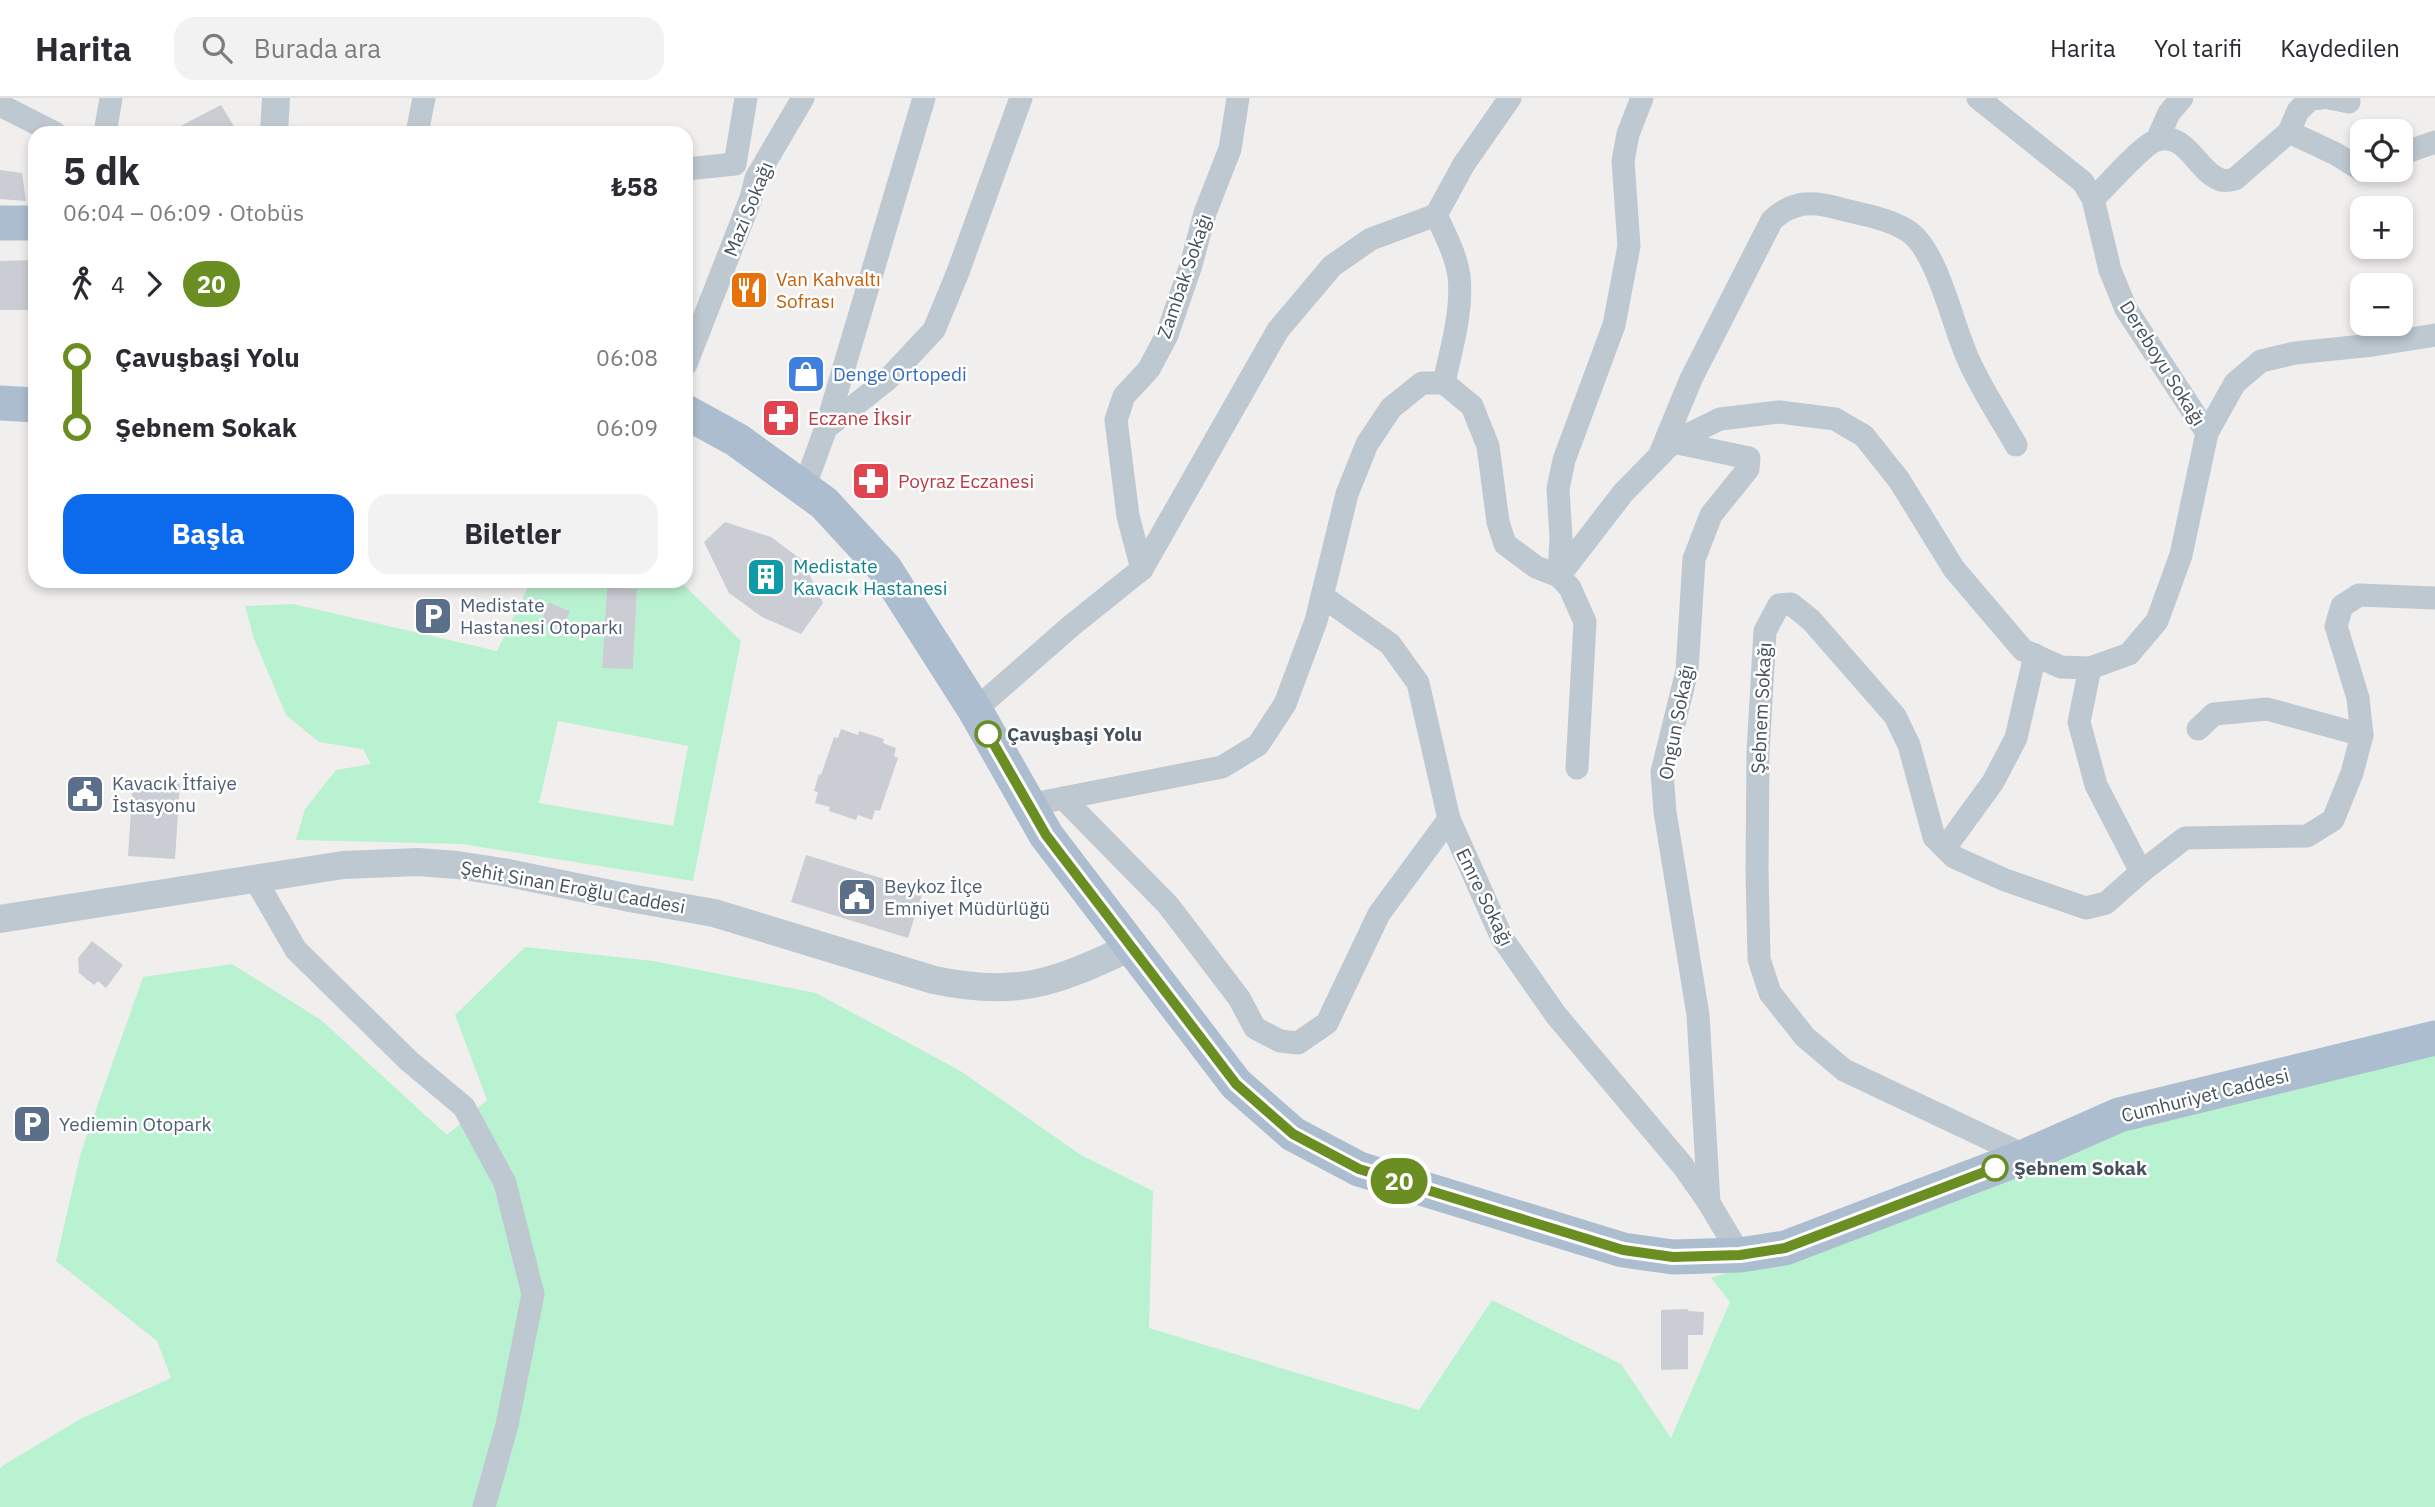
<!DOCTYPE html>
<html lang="tr">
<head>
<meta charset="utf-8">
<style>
  :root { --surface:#fff; --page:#f2f2f3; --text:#2b2b33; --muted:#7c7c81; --line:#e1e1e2; --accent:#0c6aec }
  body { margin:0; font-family:"IBM Plex Sans",sans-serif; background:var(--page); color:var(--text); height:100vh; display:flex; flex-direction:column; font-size:26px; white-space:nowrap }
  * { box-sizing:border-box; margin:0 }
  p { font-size:23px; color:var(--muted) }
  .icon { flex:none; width:38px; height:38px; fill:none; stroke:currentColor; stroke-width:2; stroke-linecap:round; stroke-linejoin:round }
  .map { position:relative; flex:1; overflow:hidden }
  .details { position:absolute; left:28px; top:28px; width:665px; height:462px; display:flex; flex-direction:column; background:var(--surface); border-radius:21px; box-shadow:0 4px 10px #0003 }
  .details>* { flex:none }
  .badge { padding:0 14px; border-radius:23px; font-size:24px; line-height:46px }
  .tools { position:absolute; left:2350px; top:21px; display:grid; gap:14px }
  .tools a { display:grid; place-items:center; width:63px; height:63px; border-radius:14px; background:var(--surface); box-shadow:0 4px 10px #0003; font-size:35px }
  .map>.badge { position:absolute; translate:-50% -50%; box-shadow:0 0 0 4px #fff }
  .legs { display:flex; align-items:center; gap:10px; height:77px; padding:0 35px; font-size:23px }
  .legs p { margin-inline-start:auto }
  .summary { display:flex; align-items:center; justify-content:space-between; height:119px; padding:0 35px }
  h1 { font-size:38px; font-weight:700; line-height:52px }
  .button { display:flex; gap:14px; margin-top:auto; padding:14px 35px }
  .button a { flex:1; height:80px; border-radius:21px; background:var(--accent); color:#fff; font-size:28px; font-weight:700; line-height:80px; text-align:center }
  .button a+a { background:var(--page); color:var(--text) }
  ul { padding:0 35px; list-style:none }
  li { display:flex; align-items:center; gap:24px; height:70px; font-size:26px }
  li i { display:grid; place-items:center; width:10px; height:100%; margin:0 9px; background:currentColor }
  li i::after { content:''; width:18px; height:18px; margin:-9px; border:5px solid; border-radius:50%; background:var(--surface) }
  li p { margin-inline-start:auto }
  li:first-child i { background:linear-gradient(#0000 50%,currentColor 0) }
  li:last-child i { background:linear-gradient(currentColor 50%,#0000 0) }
  header { display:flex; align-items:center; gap:42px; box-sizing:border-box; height:98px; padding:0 35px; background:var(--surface); border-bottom:2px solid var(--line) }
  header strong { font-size:33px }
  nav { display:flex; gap:38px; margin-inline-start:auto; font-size:24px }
  .search { width:490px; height:63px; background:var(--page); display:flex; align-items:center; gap:18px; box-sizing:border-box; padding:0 24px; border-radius:21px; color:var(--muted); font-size:26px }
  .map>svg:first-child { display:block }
  .green { fill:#b9f2d0; fill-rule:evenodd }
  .building { fill:#cacdd3 }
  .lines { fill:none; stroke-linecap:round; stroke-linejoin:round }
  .minor { stroke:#bdc8d1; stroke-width:23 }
  .tertiary { stroke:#bdc8d1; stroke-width:28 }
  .primary { stroke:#acbdcf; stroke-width:35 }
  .line-1-casing { stroke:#fff; stroke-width:16 }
  .line-1 { stroke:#6b8e23; stroke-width:10 }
  .stop-1-dot { fill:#fff; stroke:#6b8e23; stroke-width:3.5 }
  .labels { text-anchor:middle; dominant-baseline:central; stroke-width:5; stroke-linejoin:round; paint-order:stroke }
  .street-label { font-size:19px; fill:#45515d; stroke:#fff }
  .food-label { font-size:19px; fill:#c56008; stroke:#fff; text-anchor:start }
  .shop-label { font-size:19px; fill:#366cbe; stroke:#fff; text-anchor:start }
  .health-label { font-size:19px; fill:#be3a42; stroke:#fff; text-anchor:start }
  .culture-label { font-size:19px; fill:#0d838f; stroke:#fff; text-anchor:start }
  .service-label { font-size:19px; fill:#4e5e75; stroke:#fff; text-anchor:start }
  .stop-label { font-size:19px; font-weight:bold; fill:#45515d; stroke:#fff; text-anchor:start }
</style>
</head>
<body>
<header>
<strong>Harita</strong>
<div class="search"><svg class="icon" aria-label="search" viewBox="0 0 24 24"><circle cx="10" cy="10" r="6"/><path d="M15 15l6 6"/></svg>Burada ara</div>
<nav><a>Harita</a><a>Yol tarifi</a><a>Kaydedilen</a></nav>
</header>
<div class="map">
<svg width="2435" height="1409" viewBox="0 0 2435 1409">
  <rect width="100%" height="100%" fill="#f1eeee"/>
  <g class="green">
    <path d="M531,483H680L741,543L693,783L462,746L296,742L305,711L336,672L371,666L363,651L319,644L286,617L254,541L245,508L293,506L497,553ZM607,490L637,491L633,571L602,569ZM549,504L569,512L562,531L541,522ZM558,623L688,648L673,728L539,705Z"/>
    <path d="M525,849L653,863L816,895L959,972L1081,1057L1153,1093L1149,1230L1419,1312L1492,1202L1621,1266L1671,1340L1730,1204L1711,1180L1958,1095L2133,1024L2435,940V1409H0V1371L2,1368L82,1320L171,1280L157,1243L56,1163L81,1054L143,879L232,866L321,922L447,1037L487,1002L455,917Z"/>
  </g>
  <g class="building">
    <path d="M221,7L238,35H167Z"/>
    <path d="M0,72L22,75L26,103L0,101Z"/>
    <path d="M35,162V212H0V163Z"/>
    <path d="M725,424L771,439L803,463L823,505L801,536L762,519L729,495L704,444Z"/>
    <path d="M607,489L637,491L633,571L602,570Z"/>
    <path d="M549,504L570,513L562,531L541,523Z"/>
    <path d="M841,631L858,637L859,633L884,641L883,645L896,650L894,658L898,660L880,713L875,712L872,722L858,717L856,722L829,713L830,709L815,705L818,694L814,693L819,676L821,677L834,639L838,640Z"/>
    <path d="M133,683L180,686L175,761L128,758Z"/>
    <path d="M806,757L923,793L908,840L791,804Z"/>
    <path d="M92,843L123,867L106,890L98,883L94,887L79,875L78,860Z"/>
    <path d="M1688,1211V1213L1704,1214L1703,1237H1688V1271L1661,1272V1212Z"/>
  </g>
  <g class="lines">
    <g class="minor">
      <path d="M1978,0L2083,84L2093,101L2110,172L2126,211L2207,335"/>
      <path d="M2329,0L2349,4"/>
      <path d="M0,7L55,35"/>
      <path d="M2289,34L2336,56L2360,71L2362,70"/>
      <path d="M105,35L111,0"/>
      <path d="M417,35L424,0"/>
      <path d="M2157,42L2169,15L2182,0"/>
      <path d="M2401,56L2435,44"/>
      <path d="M686,71L735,66L746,0"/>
      <path d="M2093,101C2106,89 2143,46 2157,42C2186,33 2197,73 2219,81C2224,84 2229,82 2235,81L2289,34L2298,13L2310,1L2321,0"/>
      <path d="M686,266L751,100L756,80L803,0"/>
      <path d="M1444,285C1451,251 1463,213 1459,178C1456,157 1445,136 1436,117L1464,66L1510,0"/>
      <path d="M826,330L888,281L934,232L958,174L1021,0"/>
      <path d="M1673,344L1749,360L1748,371L1711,417L1694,461L1687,573L1662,674L1665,714L1698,917L1709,1105"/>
      <path d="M1660,356L1691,281L1772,122C1794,102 1814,103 1841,111C1863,117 1894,121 1912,136C1939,159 1953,229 1969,263C1982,292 2000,319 2016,347"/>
      <path d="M804,390L826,330L924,0"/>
      <path d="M1142,471L1128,418L1116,322L1124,298L1149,271L1167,237L1191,167L1205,115L1230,51L1238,0"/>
      <path d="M1559,478L1623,395L1673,344L1720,321L1779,314L1835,321L1864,338L1899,382L1954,471L2023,552L2061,569L2090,570L2129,556L2157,523L2181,457L2207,335L2235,285L2261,263L2295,255L2373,247L2435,237"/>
      <path d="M1559,478L1561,439L1558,391L1564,362L1614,227L1629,148L1623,63L1628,36L1642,0"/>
      <path d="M1322,498L1390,546L1418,585L1449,721L1502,840L1556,917L1683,1068L1709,1105L1740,1157"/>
      <path d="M2090,570L2079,624L2096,687L2141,774"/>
      <path d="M975,612L1071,528L1142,471L1278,232L1332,168L1371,141L1436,117"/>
      <path d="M2198,631L2214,616L2267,611L2362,637"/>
      <path d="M1063,700L1168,807L1239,900L1255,930L1280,943L1298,945L1327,925L1379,816L1449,721"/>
      <path d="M1028,707L1222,669L1258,647L1285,606L1316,523L1347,396L1367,346L1391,310L1422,285H1444L1472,308L1488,348L1498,424L1505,446L1536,469L1559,478L1570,490L1585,524L1577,670"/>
      <path d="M1945,750L1993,684L2016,640L2035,557"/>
      <path d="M255,781L296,852L409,963L464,1009L505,1085L533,1196L507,1327L484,1409"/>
      <path d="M2026,1058L1844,972L1805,939L1770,895L1759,861L1757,773L1758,654L1765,533L1779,507L1791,506L1811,522L1895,618L1909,647L1934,739L1954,759L2005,782L2086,810L2106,805L2141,774L2185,740L2307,738L2333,722L2352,675L2362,637L2358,600L2336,528L2342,508L2359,497L2435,500"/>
    </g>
    <g class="tertiary">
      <path d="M274,35L276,0"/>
      <path d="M0,821L343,767L418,764L457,767L503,774L630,800L714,815L934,882C1018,900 1056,884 1131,849"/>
    </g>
    <g class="primary">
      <path d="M0,125H35"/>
      <path d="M0,305L35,307"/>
      <path d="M686,314L737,342L824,405L885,471L975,612L1046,737L1236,986L1293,1036L1359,1071L1623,1152L1673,1159L1740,1157L1785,1150L2026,1058L2119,1017L2435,940"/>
    </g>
  </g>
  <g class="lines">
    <defs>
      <path id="line-1" d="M988,636L1046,737L1236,986L1293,1036L1359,1071L1623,1152L1673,1159L1740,1157L1785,1150L1995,1070"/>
    </defs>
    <use href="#line-1" class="line-1-casing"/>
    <use href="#line-1" class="line-1"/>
  </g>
  <defs>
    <symbol id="restaurant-square" viewBox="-11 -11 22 22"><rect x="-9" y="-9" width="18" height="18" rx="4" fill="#e8710a" stroke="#fff"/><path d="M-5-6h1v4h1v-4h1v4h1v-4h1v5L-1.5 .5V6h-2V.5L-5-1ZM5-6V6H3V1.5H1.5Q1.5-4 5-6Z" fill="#fff"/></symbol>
    <symbol id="shop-square" viewBox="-11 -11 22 22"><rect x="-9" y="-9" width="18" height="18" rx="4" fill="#3f7fe0" stroke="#fff"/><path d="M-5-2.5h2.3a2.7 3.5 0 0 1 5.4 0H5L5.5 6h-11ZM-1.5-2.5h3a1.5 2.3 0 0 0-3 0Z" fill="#fff"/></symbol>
    <symbol id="pharmacy-square" viewBox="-11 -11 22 22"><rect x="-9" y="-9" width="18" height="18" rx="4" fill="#e0444e" stroke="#fff"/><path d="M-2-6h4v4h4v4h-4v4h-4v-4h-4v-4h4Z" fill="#fff"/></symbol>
    <symbol id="building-square" viewBox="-11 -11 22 22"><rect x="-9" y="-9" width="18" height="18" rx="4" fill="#0f9aa8" stroke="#fff"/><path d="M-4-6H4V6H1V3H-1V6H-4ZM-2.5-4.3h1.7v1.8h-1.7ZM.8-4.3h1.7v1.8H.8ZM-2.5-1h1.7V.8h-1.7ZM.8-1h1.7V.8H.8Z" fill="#fff"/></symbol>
    <symbol id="parking-square" viewBox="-11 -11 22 22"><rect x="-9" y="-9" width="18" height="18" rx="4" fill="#5c6f8a" stroke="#fff"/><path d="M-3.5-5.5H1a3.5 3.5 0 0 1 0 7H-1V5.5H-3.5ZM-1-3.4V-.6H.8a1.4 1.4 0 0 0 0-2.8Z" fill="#fff"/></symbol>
    <symbol id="civic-square" viewBox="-11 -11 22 22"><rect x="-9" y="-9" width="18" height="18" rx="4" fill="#5c6f8a" stroke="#fff"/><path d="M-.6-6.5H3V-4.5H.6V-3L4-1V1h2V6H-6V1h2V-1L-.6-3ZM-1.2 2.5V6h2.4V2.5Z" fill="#fff"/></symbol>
  </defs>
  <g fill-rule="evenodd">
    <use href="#restaurant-square" x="727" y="170" width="44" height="44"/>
    <use href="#shop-square" x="784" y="254" width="44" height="44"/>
    <use href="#pharmacy-square" x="759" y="298" width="44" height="44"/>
    <use href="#pharmacy-square" x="849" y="361" width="44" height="44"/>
    <use href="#building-square" x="744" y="457" width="44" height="44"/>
    <use href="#parking-square" x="411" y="496" width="44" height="44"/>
    <use href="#civic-square" x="63" y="674" width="44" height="44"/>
    <use href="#civic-square" x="835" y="777" width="44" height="44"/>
    <use href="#parking-square" x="10" y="1004" width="44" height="44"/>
  </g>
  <g class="stop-1-dot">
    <circle cx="988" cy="636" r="12"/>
    <circle cx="1995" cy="1070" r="12"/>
  </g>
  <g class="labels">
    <g class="street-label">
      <text transform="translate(748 111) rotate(-68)">Mazi Sokağı</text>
      <text transform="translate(1184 178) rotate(-71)">Zambak Sokağı</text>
      <text transform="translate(2163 265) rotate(58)">Dereboyu Sokağı</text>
      <text transform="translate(1761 610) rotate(-87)">Şebnem Sokağı</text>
      <text transform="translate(1676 624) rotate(-79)">Ongun Sokağı</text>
      <text transform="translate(573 789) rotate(10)">Şehit Sinan Eroğlu Caddesi</text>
      <text transform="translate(1485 799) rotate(64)">Emre Sokağı</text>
      <text transform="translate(2205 997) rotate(-14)">Cumhuriyet Caddesi</text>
    </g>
    <g class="food-label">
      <text x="776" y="181">Van Kahvaltı<tspan x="776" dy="22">Sofrası</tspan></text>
    </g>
    <g class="shop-label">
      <text x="833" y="276">Denge Ortopedi</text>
    </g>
    <g class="health-label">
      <text x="808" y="320">Eczane İksir</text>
      <text x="898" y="383">Poyraz Eczanesi</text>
    </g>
    <g class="culture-label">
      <text x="793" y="468">Medistate<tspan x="793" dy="22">Kavacık Hastanesi</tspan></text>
    </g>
    <g class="service-label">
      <text x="460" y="507">Medistate<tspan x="460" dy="22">Hastanesi Otoparkı</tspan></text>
      <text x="112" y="685">Kavacık İtfaiye<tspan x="112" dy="22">İstasyonu</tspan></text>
      <text x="884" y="788">Beykoz İlçe<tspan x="884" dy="22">Emniyet Müdürlüğü</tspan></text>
      <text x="59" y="1026">Yediemin Otopark</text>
    </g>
    <g class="stop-label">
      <text x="1007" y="636">Çavuşbaşi Yolu</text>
      <text x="2014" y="1070">Şebnem Sokak</text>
    </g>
  </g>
</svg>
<div class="tools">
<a><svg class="icon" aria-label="locate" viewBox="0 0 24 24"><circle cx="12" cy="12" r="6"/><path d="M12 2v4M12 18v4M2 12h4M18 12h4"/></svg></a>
<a>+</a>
<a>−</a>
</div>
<b class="badge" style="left:1399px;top:1083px;background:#6b8e23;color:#fff">20</b>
<section class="details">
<div class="summary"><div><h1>5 dk</h1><p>06:04 – 06:09 · Otobüs</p></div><b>₺58</b></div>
<div class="legs"><svg class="icon" aria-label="walk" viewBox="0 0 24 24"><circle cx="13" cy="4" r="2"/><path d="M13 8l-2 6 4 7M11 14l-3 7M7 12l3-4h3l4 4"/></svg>4<svg class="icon" aria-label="forward" viewBox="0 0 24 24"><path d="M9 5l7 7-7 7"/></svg><b class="badge" style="background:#6b8e23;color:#fff">20</b></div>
<ul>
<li><i style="color:#6b8e23"></i><b>Çavuşbaşi Yolu</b><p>06:08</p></li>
<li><i style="color:#6b8e23"></i><b>Şebnem Sokak</b><p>06:09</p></li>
</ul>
<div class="button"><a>Başla</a><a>Biletler</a></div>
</section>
</div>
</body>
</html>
